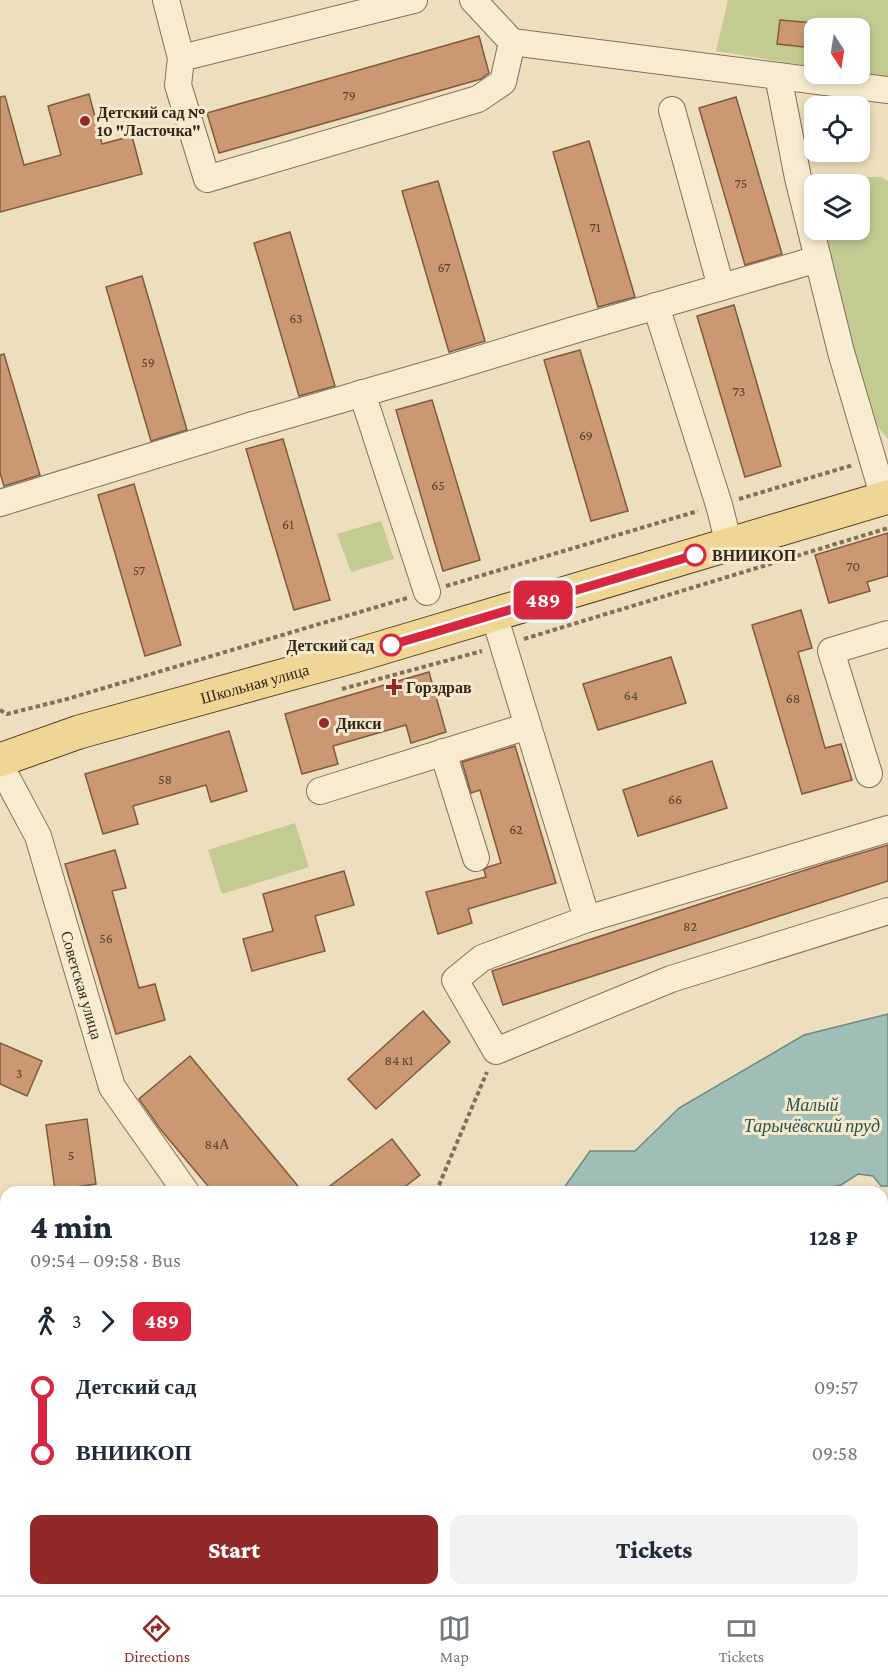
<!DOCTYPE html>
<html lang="en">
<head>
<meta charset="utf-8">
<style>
  :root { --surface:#fff; --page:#f2f2f3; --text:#1f2937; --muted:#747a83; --line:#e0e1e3; --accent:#922828 }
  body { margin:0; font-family:"Crimson Pro",serif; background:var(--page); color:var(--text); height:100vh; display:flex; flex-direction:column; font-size:22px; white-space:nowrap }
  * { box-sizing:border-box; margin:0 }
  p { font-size:20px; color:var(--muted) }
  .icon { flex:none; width:33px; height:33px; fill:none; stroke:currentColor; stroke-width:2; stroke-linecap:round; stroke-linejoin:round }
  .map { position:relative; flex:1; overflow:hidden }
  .sheet { position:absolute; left:0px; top:1186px; width:888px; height:410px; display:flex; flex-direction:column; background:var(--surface); border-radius:18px 18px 0 0; box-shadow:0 3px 9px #0003 }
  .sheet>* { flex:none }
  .badge { padding:0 12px; border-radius:9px; font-size:21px; line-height:39px }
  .needle { width:39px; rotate:168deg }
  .tools { position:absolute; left:804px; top:18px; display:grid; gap:12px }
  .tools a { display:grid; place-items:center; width:66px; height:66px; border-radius:12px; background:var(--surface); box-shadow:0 3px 9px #0003; font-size:30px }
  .map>.badge { position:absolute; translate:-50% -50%; box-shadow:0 0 0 3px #fff }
  .legs { display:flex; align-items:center; gap:9px; height:66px; padding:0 30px; font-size:20px }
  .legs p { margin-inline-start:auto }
  .overview { display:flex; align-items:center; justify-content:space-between; height:102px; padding:0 30px }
  h1 { font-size:33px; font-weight:800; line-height:45px }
  .cta { display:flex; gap:12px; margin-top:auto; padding:12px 30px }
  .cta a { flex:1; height:69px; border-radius:12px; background:var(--accent); color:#fff; font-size:24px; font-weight:800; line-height:69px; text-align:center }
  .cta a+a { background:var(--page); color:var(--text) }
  ul { padding:0 30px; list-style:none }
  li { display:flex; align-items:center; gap:21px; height:66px; font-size:22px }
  li i { display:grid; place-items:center; width:9px; height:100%; margin:0 8px; background:currentColor }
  li i::after { content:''; width:15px; height:15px; margin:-8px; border:4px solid; border-radius:50%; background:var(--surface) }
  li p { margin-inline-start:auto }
  li:first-child i { background:linear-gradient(#0000 50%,currentColor 0) }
  li:last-child i { background:linear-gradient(currentColor 50%,#0000 0) }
  .tab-bar { display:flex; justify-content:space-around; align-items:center; height:84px; border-top:2px solid var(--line); background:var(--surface); font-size:16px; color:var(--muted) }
  .tab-bar a { display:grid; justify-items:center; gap:3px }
  .tab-bar .selected { color:var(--accent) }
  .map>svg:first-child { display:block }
  .green { fill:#c3ca92 }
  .water { fill:#a1beb6; stroke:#698b83; stroke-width:1.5 }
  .building { fill:#ca9873; stroke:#83593d; stroke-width:1.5 }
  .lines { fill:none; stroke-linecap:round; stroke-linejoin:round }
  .minor-casing { stroke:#846f57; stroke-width:28 }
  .major-casing { stroke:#513d2b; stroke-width:35 }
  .path { stroke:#846f57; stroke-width:4; stroke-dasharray:4.5 3; stroke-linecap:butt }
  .minor { stroke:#f8ecd0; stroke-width:26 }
  .major { stroke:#f1d594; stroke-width:33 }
  .line-1-casing { stroke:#fff; stroke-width:14 }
  .line-1 { stroke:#d7263d; stroke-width:9 }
  .poi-dot { fill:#922828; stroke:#f4e9cc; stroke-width:2 }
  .stop-1-dot { fill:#fff; stroke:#d7263d; stroke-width:3 }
  .labels { text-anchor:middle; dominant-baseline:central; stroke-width:6; stroke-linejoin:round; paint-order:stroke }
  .number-label { font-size:14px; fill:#594331 }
  .poi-label { font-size:16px; font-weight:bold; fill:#33271b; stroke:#f4e9cc; text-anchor:start }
  .stop-label { font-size:16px; font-weight:bold; fill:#33271b; stroke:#f4e9cc; text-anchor:start }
  .street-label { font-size:16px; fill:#33271b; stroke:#f4e9cc }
  .water-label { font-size:18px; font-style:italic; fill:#2b5351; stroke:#f4e9cc }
</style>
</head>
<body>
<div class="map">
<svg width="888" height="1595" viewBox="0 0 888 1595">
  <rect width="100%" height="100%" fill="#eddfbd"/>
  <g class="green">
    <path d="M728,0H888V79L853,74H860V28H814V67L716,51Z"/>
    <path d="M846,177H881L888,181V439L875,423L817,230H860V184H832Z"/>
    <path d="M381,521L394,559L351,572L337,534Z"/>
    <path d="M295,823L309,867L222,894L208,850Z"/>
    <path d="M505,1590H622L617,1595H510Z"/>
  </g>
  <path class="water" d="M888,1014V1186H881L873,1176L858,1174L841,1185L823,1189L821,1192H561L590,1151H635L679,1108L804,1035Z"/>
  <g class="building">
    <path d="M780,20L814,23V48L777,44Z"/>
    <path d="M479,36L489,73L481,79L219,153L207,113Z"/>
    <path d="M89,94L102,144L132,136L142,174L0,212V97L5,96L24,165L61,155L48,106Z"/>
    <path d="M736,97L782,254L745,265L699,108Z"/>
    <path d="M589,141L635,297L598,307L553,152Z"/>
    <path d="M438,181L485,341L449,352L402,191Z"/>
    <path d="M290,232L335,386L299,396L254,243Z"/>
    <path d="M142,276L187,430L151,441L106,287Z"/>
    <path d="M734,305L781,466L745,477L697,316Z"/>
    <path d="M580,350L628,511L591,521L544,360Z"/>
    <path d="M4,354L40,475L4,486L0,473V355Z"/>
    <path d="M432,400L480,560L443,571L396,410Z"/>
    <path d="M283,439L330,600L294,610L246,449Z"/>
    <path d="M134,484L181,645L145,656L98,495Z"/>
    <path d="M888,533V576L867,582L870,591L829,603L815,555Z"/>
    <path d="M801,610L812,648L798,652L825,748L841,744L852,780L802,794L752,625Z"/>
    <path d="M671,657L686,703L598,730L583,684Z"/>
    <path d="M429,672L446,732L411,743L406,725L333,746L338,764L302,774L285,714Z"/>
    <path d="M229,731L247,791L211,802L206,785L133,806L138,824L103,834L85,774Z"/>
    <path d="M515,746L556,883L468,909L472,923L438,934L426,892L486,877L484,870L488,867L501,863L480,790L471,793L462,762Z"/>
    <path d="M712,761L727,808L638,836L623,790Z"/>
    <path d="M888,845V881L503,1005L492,971L821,865Z"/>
    <path d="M115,850L126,888L112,891L139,988L155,984L165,1020L116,1034L65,864Z"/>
    <path d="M344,871L354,905L315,916L325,951L252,971L243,939L273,931L263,894Z"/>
    <path d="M423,1011L450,1042L376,1109L348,1079Z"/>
    <path d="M0,1043L42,1061L27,1096L0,1084Z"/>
    <path d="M190,1056L303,1192H213L161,1130L139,1099Z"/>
    <path d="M87,1119L96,1184L55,1190L46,1125Z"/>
    <path d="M392,1139L420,1175L398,1192H322Z"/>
  </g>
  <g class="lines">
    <defs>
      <g id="minor">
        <path d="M166,0L181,58L414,0"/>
        <path d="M473,0L512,42L888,90"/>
        <path d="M181,58L178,85L207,179L478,99L503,82L512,42"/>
        <path d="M778,76L798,178L841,352L884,498"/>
        <path d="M672,110L721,287"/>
        <path d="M656,306L719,505L729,544"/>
        <path d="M362,393L427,592"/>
        <path d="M0,503L253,425L443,370L574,330L818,259"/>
        <path d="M494,615L587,919"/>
        <path d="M443,752L476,858"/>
        <path id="s1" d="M0,765L38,836L112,1087L186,1192"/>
        <path d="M869,774L831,651L888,634"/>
        <path d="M320,791L528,726"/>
        <path d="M888,829L587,919L482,958L455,980L496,1051L671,979L888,911"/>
        <path d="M882,1300H888"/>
        <path d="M0,1349L6,1356"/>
        <path d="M882,1485L888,1484"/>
        <path d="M842,1590V1595"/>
        <path d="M394,1595L398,1590"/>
        <path d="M701,1595V1590"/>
      </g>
      <g id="major">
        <path id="s2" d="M0,760L79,732L354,656L888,497"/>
      </g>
    </defs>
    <use href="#minor" class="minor-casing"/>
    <use href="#major" class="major-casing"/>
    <g class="path">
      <path d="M739,499L853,465"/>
      <path d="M446,586L698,511"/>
      <path d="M524,639L888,528"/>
      <path d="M342,689L482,651"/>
      <path d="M0,710L7,714L67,699L407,598"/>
      <path d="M436,1192L487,1072"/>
      <path d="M184,1590L189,1595"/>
    </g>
    <use href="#minor" class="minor"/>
    <use href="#major" class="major"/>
  </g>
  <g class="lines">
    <defs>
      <path id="line-1" d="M391,645L695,555"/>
    </defs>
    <use href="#line-1" class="line-1-casing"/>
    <use href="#line-1" class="line-1"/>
  </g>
  <g class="poi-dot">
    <circle cx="85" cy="121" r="6"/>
    <path d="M391 678h6v6h6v6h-6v6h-6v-6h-6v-6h6z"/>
    <circle cx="324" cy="723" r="6"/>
  </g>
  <g class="stop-1-dot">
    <circle cx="695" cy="555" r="10"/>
    <circle cx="391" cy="645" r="10"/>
  </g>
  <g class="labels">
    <g class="number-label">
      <text x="349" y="95">79</text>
      <text x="741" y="183">75</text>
      <text x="595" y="227">71</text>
      <text x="444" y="267">67</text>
      <text x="296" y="318">63</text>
      <text x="148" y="362">59</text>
      <text x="739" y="391">73</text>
      <text x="586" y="435">69</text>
      <text x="438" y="485">65</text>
      <text x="288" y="524">61</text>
      <text x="853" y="566">70</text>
      <text x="139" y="570">57</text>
      <text x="631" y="695">64</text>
      <text x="793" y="698">68</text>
      <text x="165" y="779">58</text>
      <text x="675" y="799">66</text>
      <text x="516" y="829">62</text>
      <text x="690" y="926">82</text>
      <text x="106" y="938">56</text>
      <text x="399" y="1060">84 к1</text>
      <text x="19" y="1073">3</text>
      <text x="217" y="1144">84А</text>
      <text x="71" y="1155">5</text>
    </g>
    <g class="poi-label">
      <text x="97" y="112">Детский сад №<tspan x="97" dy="18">10 "Ласточка"</tspan></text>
      <text x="406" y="687">Горздрав</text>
      <text x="336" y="723">Дикси</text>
    </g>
    <g class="stop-label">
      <text x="712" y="555">ВНИИКОП</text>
      <text x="374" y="645" text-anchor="end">Детский сад</text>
    </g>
    <g class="street-label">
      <text stroke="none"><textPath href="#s2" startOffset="266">Школьная улица</textPath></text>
      <text stroke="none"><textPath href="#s1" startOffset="236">Советская улица</textPath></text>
    </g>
    <g class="water-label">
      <text x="812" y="1105">Малый<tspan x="812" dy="21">Тарычёвский пруд</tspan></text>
    </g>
  </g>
</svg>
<div class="tools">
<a><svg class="needle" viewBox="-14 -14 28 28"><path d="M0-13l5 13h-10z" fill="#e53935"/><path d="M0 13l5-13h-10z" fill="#747a83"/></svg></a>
<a><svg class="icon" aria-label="locate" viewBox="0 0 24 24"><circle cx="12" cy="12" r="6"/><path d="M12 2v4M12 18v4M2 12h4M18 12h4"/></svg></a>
<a><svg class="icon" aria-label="layers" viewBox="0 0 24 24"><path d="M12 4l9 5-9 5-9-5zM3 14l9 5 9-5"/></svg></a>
</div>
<b class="badge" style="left:543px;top:600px;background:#d7263d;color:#fff">489</b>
<section class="sheet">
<div class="overview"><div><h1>4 min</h1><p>09:54 – 09:58 · Bus</p></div><b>128 ₽</b></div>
<div class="legs"><svg class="icon" aria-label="walk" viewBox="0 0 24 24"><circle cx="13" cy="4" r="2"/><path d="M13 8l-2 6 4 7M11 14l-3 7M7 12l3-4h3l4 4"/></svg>3<svg class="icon" aria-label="forward" viewBox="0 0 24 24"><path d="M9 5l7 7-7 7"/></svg><b class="badge" style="background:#d7263d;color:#fff">489</b></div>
<ul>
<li><i style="color:#d7263d"></i><b>Детский сад</b><p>09:57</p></li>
<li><i style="color:#d7263d"></i><b>ВНИИКОП</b><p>09:58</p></li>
</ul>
<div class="cta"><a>Start</a><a>Tickets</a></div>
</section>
</div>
<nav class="tab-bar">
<a class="selected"><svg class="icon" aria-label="directions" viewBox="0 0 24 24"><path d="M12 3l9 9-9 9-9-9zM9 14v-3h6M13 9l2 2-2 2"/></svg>Directions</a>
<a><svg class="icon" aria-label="map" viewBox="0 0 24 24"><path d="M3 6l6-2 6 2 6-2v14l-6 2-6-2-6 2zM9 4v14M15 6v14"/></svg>Map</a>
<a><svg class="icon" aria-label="tickets" viewBox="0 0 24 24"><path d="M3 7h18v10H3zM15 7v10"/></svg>Tickets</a>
</nav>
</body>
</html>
